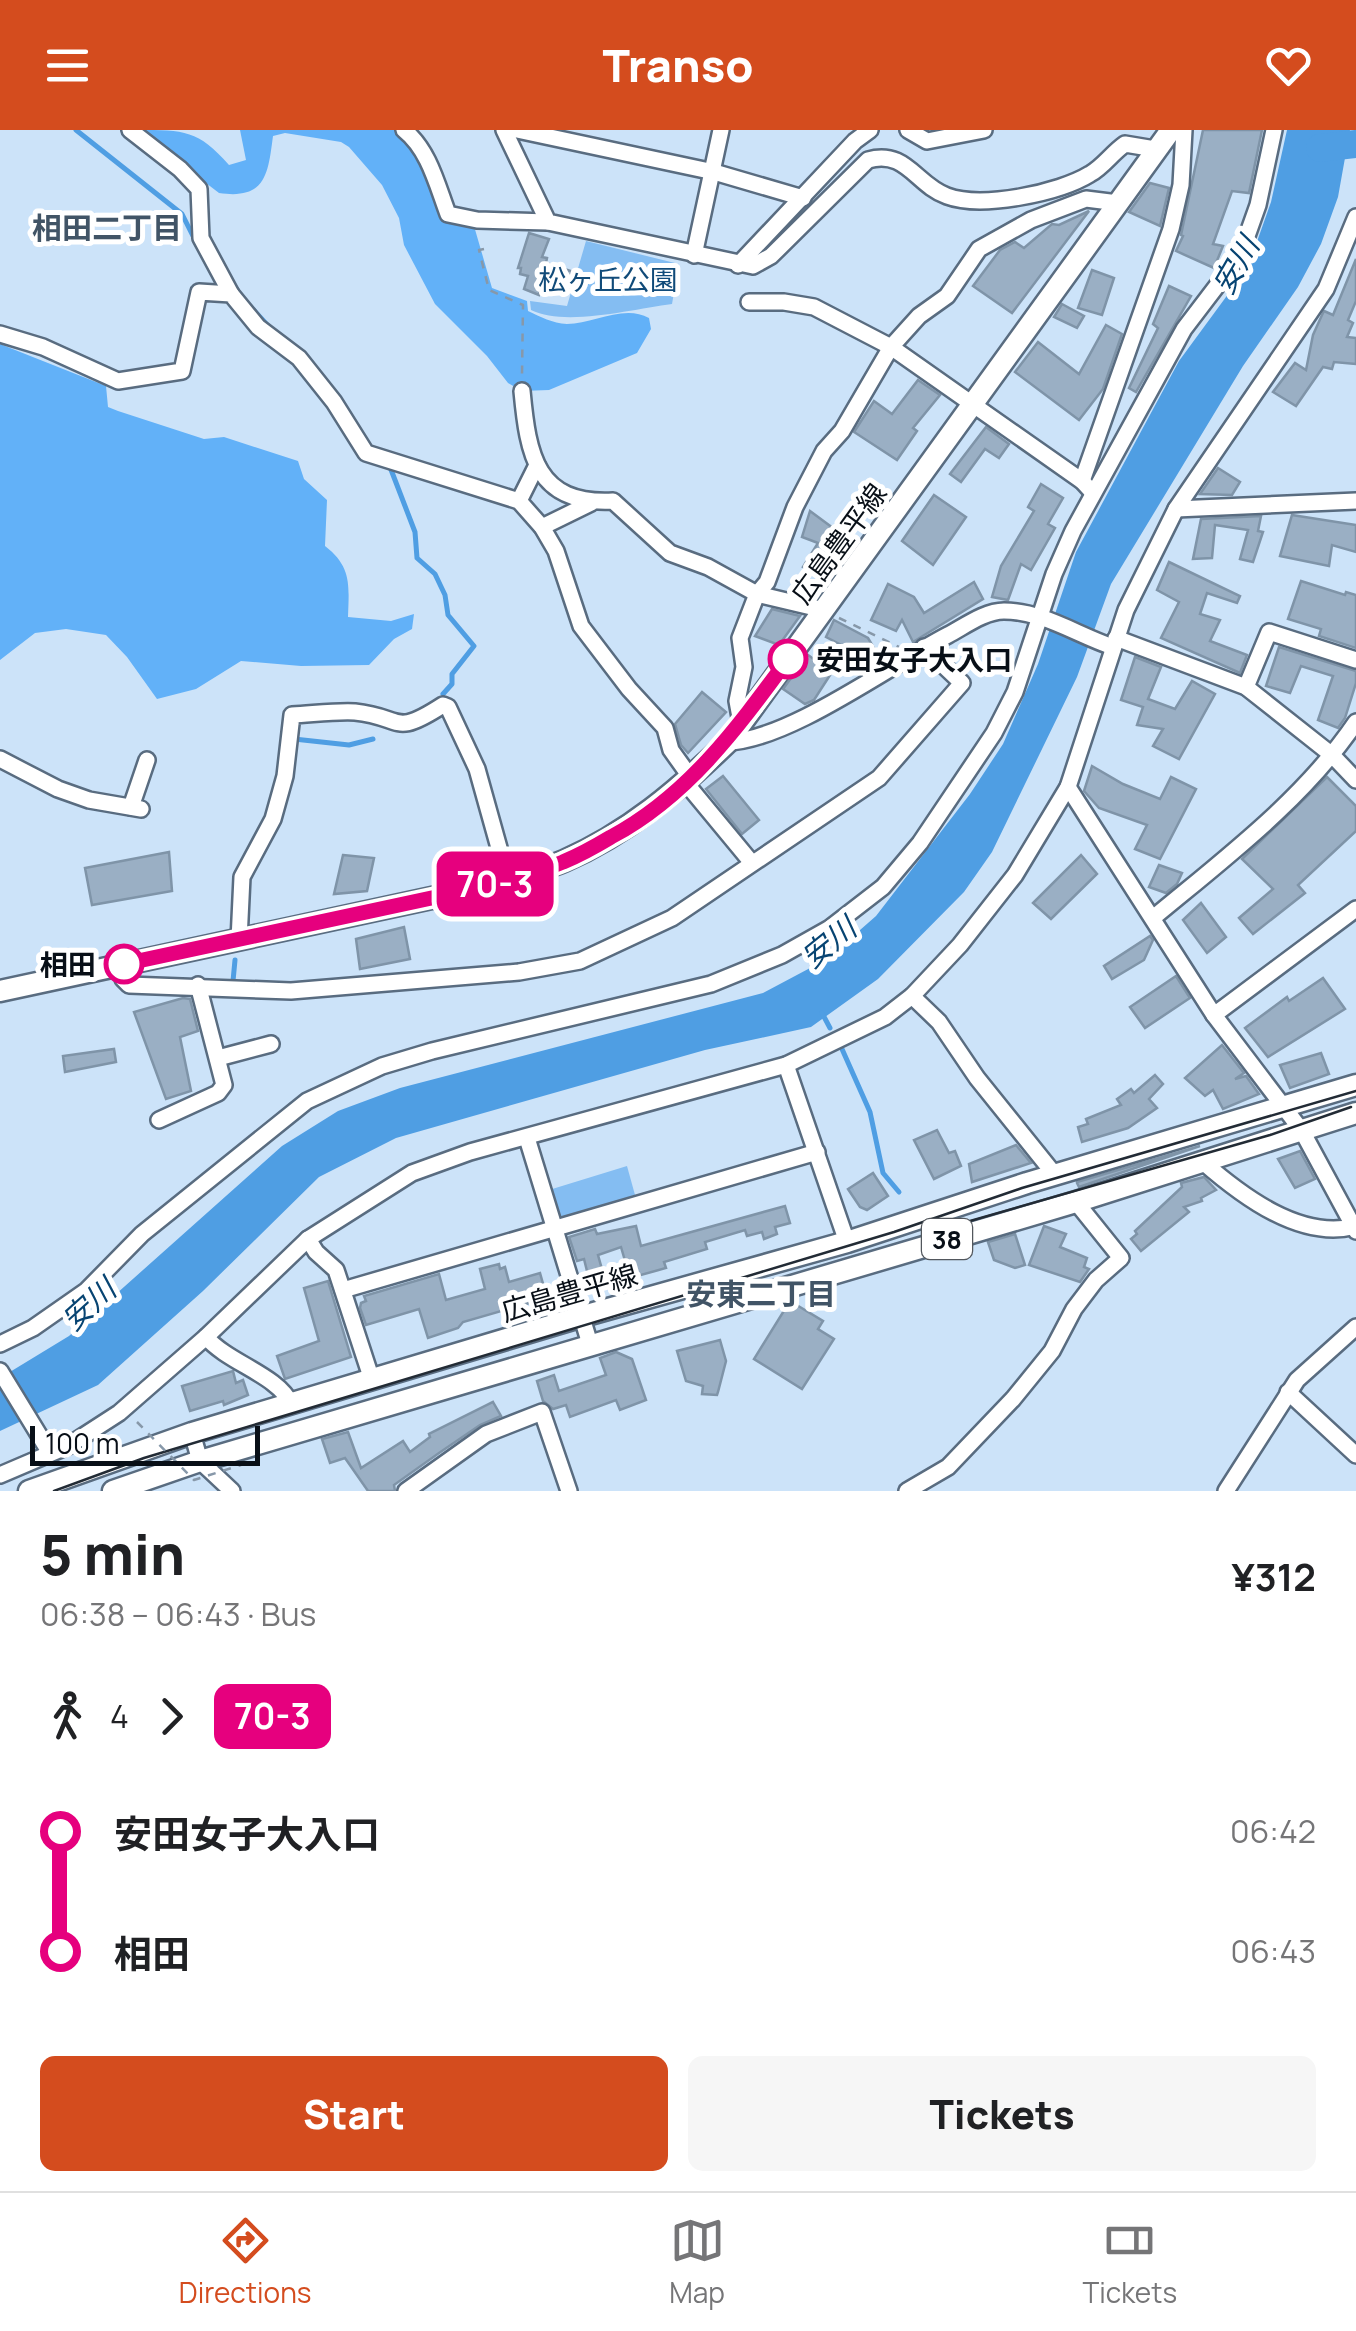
<!DOCTYPE html>
<html lang="en">
<head>
<meta charset="utf-8">
<style>
  :root { --surface:#fff; --page:#f6f6f6; --text:#202124; --muted:#757577; --line:#e0e0e0; --accent:#d44c1e }
  body { margin:0; font-family:Manrope,"Noto Sans JP",sans-serif; background:var(--page); color:var(--text); height:100vh; display:flex; flex-direction:column; font-size:38px; white-space:nowrap }
  * { box-sizing:border-box; margin:0 }
  p { font-size:32px; color:var(--muted) }
  .icon { flex:none; width:55px; height:55px; fill:none; stroke:currentColor; stroke-width:2; stroke-linecap:round; stroke-linejoin:round }
  .map { position:relative; height:1361px; overflow:hidden }
  .side { display:flex; flex-direction:column; background:var(--surface); flex:1 }
  .side>* { flex:none }
  .badge { padding:0 20px; border-radius:15px; font-size:35px; line-height:65px }
  .scale { position:absolute; left:30px; bottom:25px; width:230px; box-sizing:border-box; padding-left:10px; border:5px solid #080f17; border-top:0; font-size:28px; line-height:35px; white-space:nowrap; color:#080f17; -webkit-text-stroke:8px #fff; paint-order:stroke }
  .map>.badge { position:absolute; translate:-50% -50%; box-shadow:0 0 0 5px #fff }
  .legs { display:flex; align-items:center; gap:15px; height:110px; padding:0 40px; font-size:32px }
  .legs p { margin-inline-start:auto }
  .headline { display:flex; align-items:center; justify-content:space-between; height:170px; padding:0 40px }
  h1 { font-size:55px; font-weight:800; line-height:75px }
  .button { display:flex; gap:20px; margin-top:auto; padding:20px 40px }
  .button a { flex:1; height:115px; border-radius:15px; background:var(--accent); color:#fff; font-size:40px; font-weight:800; line-height:115px; text-align:center }
  .button a+a { background:var(--page); color:var(--text) }
  ul { padding:0 40px; list-style:none }
  li { display:flex; align-items:center; gap:35px; height:120px; font-size:38px }
  li i { display:grid; place-items:center; width:15px; height:100%; margin:0 12px; background:currentColor }
  li i::after { content:''; width:25px; height:25px; margin:-12px; border:8px solid; border-radius:50%; background:var(--surface) }
  li p { margin-inline-start:auto }
  li:first-child i { background:linear-gradient(#0000 50%,currentColor 0) }
  li:last-child i { background:linear-gradient(currentColor 50%,#0000 0) }
  header { display:flex; justify-content:space-between; align-items:center; height:130px; padding:0 40px; background:var(--accent); color:#fff; font-size:45px; font-weight:800 }
  .tabs { display:flex; justify-content:space-around; align-items:center; height:140px; border-top:2px solid var(--line); background:var(--surface); font-size:28px; color:var(--muted) }
  .tabs a { display:grid; justify-items:center; gap:5px }
  .tabs .on { color:var(--accent) }
  .map>svg:first-child { display:block }
  .green { fill:#84bdf2 }
  .forest { fill:#62b1f8 }
  .water { fill:#4f9ee3 }
  .lines { fill:none; stroke-linecap:round; stroke-linejoin:round }
  .stream { stroke:#4f9ee3; stroke-width:5 }
  .river { stroke:#4f9ee3; stroke-width:28 }
  .building { fill:#9aafc4; stroke:#7f94a8; stroke-width:2.5 }
  .minor-casing { stroke:#596c80; stroke-width:20 }
  .major-casing { stroke:#596c80; stroke-width:25 }
  .path { stroke:#8798a9; stroke-width:2.5; stroke-dasharray:8 8; stroke-linecap:butt }
  .minor { stroke:#fff; stroke-width:15 }
  .major { stroke:#fff; stroke-width:20 }
  .tram { stroke:#222b35; stroke-width:2.5 }
  .path-bridge { stroke:#8798a9; stroke-width:2.5; stroke-dasharray:8 8; stroke-linecap:butt }
  .line-1-casing { stroke:#fff; stroke-width:22 }
  .line-1 { stroke:#e6007e; stroke-width:15 }
  .stop-1-dot { fill:#fff; stroke:#e6007e; stroke-width:5 }
  .labels { text-anchor:middle; dominant-baseline:central; stroke-width:10; stroke-linejoin:round; paint-order:stroke }
  .shield { fill:#fff; stroke:#52575d; stroke-width:2.5 }
  .shield-label { font-size:25px; font-weight:bold; fill:#080f17 }
  .park-label { font-size:28px; fill:#114b79; stroke:#fff }
  .street-label { font-size:28px; fill:#080f17; stroke:#fff }
  .stop-label { font-size:28px; font-weight:bold; fill:#080f17; stroke:#fff; text-anchor:start }
  .neighbourhood-label { font-size:30px; font-weight:bold; fill:#415466; stroke:#fff }
  .water-label { font-size:30px; font-style:italic; fill:#074472; stroke:#fff }
</style>
</head>
<body>
<header><svg class="icon" aria-label="menu" viewBox="0 0 24 24"><path d="M4 6h16M4 12h16M4 18h16"/></svg>Transo<svg class="icon" aria-label="heart" viewBox="0 0 24 24"><path d="M12 20l-8-8c-3-5 5-10 8-4 3-6 11-1 8 4z"/></svg></header>
<div class="map">
<svg width="1356" height="1361" viewBox="0 0 1356 1361">
  <rect width="100%" height="100%" fill="#cce3f9"/>
  <g class="green">
    <path d="M586,111L679,134L672,174C633,179 565,197 531,180L530,171L567,176Z"/>
    <path d="M627,1036L635,1065L558,1089L549,1060Z"/>
  </g>
  <g class="forest">
    <path d="M137,0C185,0 198,0 229,35L246,30L240,0H397L411,11L449,91L474,96L492,158L527,171L528,181C541,187 552,193 567,194C593,194 624,174 649,188L651,199L637,223L549,260L522,261L508,253L487,226L435,174L404,115L399,88L382,55L349,17L341,12L285,3L273,6C268,44 266,70 219,63Z"/>
    <path d="M0,214L106,256L108,277L118,281L204,309L224,307L298,331L304,349L327,370L325,416C352,437 349,455 348,487L391,491L414,484L412,499L394,509L369,535L301,536L241,531L196,559L157,569L127,527L106,505L66,499L35,503L0,530Z"/>
  </g>
  <path class="water" d="M1287,0H1350L1338,67L1321,114L1298,157L1243,236L1111,454L1077,547L992,722L964,762L878,849L811,897L705,920L396,1008L319,1047L203,1161L98,1255L0,1301V1248L69,1206L282,1016L338,981L400,958L763,863L827,829L876,786L970,664L1003,614L1038,534L1076,422L1179,231L1248,137L1271,72Z"/>
  <g class="lines">
    <g class="stream">
      <path d="M76,0L182,84L196,112"/>
      <path d="M250,176L270,198"/>
      <path d="M390,337L415,402L417,428L435,444L445,465L448,485L474,516L452,544V554L443,564"/>
      <path d="M294,609L349,615L373,609"/>
      <path d="M233,851L235,830"/>
      <path d="M822,883L830,898"/>
      <path d="M842,919L870,982L883,1043L899,1062"/>
    </g>
    <path class="river" d="M1320,18L1356,14"/>
  </g>
  <g class="building">
    <path d="M1203,0H1262L1249,63L1232,61L1213,114L1223,116L1214,138L1176,121L1183,106L1181,105Z"/>
    <path d="M1150,53L1169,58L1160,96L1129,82Z"/>
    <path d="M1089,81L1012,183L973,156L1000,120L1015,112L1024,118L1052,94L1059,95Z"/>
    <path d="M529,103L549,109L542,127L547,128L546,133L580,144L577,153L545,145L539,165L524,159L528,146L520,144L521,138H518Z"/>
    <path d="M1356,129V171L1348,190L1353,193L1347,207L1356,208V234L1334,232L1332,239L1323,237L1296,276L1273,262L1295,233L1306,240L1313,205L1322,185L1324,181L1333,185Z"/>
    <path d="M1092,140L1114,148L1102,185L1078,178Z"/>
    <path d="M1169,156L1191,166L1136,262L1129,258L1158,198L1153,194Z"/>
    <path d="M1062,174L1084,186L1077,198L1054,187Z"/>
    <path d="M1106,195L1122,204L1103,259L1079,290L1015,242L1038,212L1079,244Z"/>
    <path d="M918,250L940,265L913,298L917,301L897,330L854,302L874,271L892,284Z"/>
    <path d="M986,297L1009,314L999,328L985,319L961,352L950,344Z"/>
    <path d="M1218,338L1240,352L1232,365L1200,364Z"/>
    <path d="M1041,354L1063,368L1048,394L1055,398L1031,440L1021,434L1008,470L992,467L1001,436L1034,381L1028,377Z"/>
    <path d="M934,365L966,387L933,435L902,411Z"/>
    <path d="M810,381L845,407L836,425L842,427L829,449L803,437L818,413L802,407Z"/>
    <path d="M1292,385L1356,395V422L1332,415L1329,436L1280,426Z"/>
    <path d="M1261,386L1258,401L1263,402L1253,432L1240,429L1248,400L1215,395L1212,428L1193,429L1201,389Z"/>
    <path d="M1169,432L1240,466L1237,473L1207,463L1200,484L1220,490L1210,511L1247,525L1240,543L1161,508L1179,472L1157,460Z"/>
    <path d="M1301,451L1345,465L1346,462L1356,465V518L1319,506L1321,499L1288,489Z"/>
    <path d="M974,452L983,469L913,512L902,490L896,501L871,490L888,454L914,467L924,483Z"/>
    <path d="M772,479L800,486L779,515L755,506Z"/>
    <path d="M834,490L868,508L878,525L859,539L847,518L826,507Z"/>
    <path d="M1279,517L1356,541V553L1345,588L1338,598L1318,590L1333,546L1301,536L1290,563L1266,556Z"/>
    <path d="M808,525L832,542L814,570L805,574L783,559Z"/>
    <path d="M1135,527L1161,537L1148,569L1175,579L1192,551L1215,564L1179,629L1153,616L1163,599L1137,595L1143,577L1121,570Z"/>
    <path d="M702,562L726,582L688,623L681,615L675,594Z"/>
    <path d="M1092,636L1123,654L1160,669L1171,647L1196,659L1160,729L1135,719L1147,695L1099,678L1084,661Z"/>
    <path d="M723,646L759,690L742,704L706,659Z"/>
    <path d="M1327,647L1356,676V701L1298,755L1305,763L1253,804L1239,788L1273,759L1242,729Z"/>
    <path d="M169,722L172,761L92,775L85,738Z"/>
    <path d="M343,725L374,728L367,761L334,764Z"/>
    <path d="M1081,725L1097,744L1051,789L1033,773Z"/>
    <path d="M1159,735L1182,743L1177,754L1166,763L1149,757Z"/>
    <path d="M1201,773L1226,807L1207,823L1183,790Z"/>
    <path d="M404,797L410,829L360,839L356,809Z"/>
    <path d="M1150,806L1153,810L1144,830L1112,849L1104,836Z"/>
    <path d="M1176,846L1190,868L1145,898L1130,877Z"/>
    <path d="M1323,848L1345,879L1268,927L1245,898L1287,867L1289,871Z"/>
    <path d="M183,868L190,869L198,901L180,907L191,961L166,969L134,882Z"/>
    <path d="M1222,915L1244,943L1235,949L1246,946L1259,964L1223,979L1213,960L1205,966L1185,948Z"/>
    <path d="M114,919L116,932L65,942L63,926Z"/>
    <path d="M1321,923L1329,944L1290,958L1280,935Z"/>
    <path d="M1155,945L1163,954L1149,969L1157,978L1128,998L1082,1012L1078,997L1088,994L1086,989L1121,975L1117,969L1131,959L1134,963Z"/>
    <path d="M937,1000L949,1023L955,1021L961,1036L934,1049L914,1010Z"/>
    <path d="M1016,1015L1031,1033L972,1052L969,1034Z"/>
    <path d="M1200,1016L1079,1057L1077,1053V1052Z"/>
    <path d="M1300,1021L1315,1049L1295,1058L1278,1029Z"/>
    <path d="M873,1043L888,1066L867,1080L860,1077L848,1059Z"/>
    <path d="M1204,1047L1216,1060L1201,1068L1202,1071L1184,1077L1189,1082L1141,1121L1131,1109L1137,1104L1135,1101L1182,1057L1181,1053Z"/>
    <path d="M785,1076L790,1093L775,1097L777,1104L764,1109L762,1102L747,1106L745,1100L705,1112L707,1119L664,1132L666,1138L630,1148L621,1117L598,1125L607,1157L592,1161L584,1129L577,1131L569,1107L595,1099L597,1104L636,1096L641,1116Z"/>
    <path d="M1044,1096L1066,1104L1060,1117L1087,1128L1084,1137L1089,1139L1080,1152L1029,1135Z"/>
    <path d="M1015,1104L1025,1135L1015,1138L994,1130L988,1112Z"/>
    <path d="M499,1134L500,1139L505,1137L509,1152L540,1143L547,1168L463,1192L458,1198L428,1208L419,1179L366,1195L360,1178L361,1173L366,1171L364,1166L439,1144L446,1170L485,1159L480,1139Z"/>
    <path d="M328,1151L351,1227L285,1249L277,1226L319,1211L304,1158Z"/>
    <path d="M790,1171L823,1191L818,1199L834,1209L802,1259L754,1229Z"/>
    <path d="M720,1210L726,1231L718,1262L717,1265L702,1264L703,1256L686,1251L677,1221Z"/>
    <path d="M616,1222L632,1229L646,1270L620,1280L616,1270L570,1287L566,1275L553,1279L543,1271L537,1251L554,1245L559,1261L606,1245L600,1228Z"/>
    <path d="M233,1241L236,1253L243,1250L248,1265L224,1275L223,1271L190,1281L182,1256Z"/>
    <path d="M493,1272L501,1286L480,1295L439,1323L394,1355L395,1361H368L345,1328L330,1333L322,1309L348,1302L361,1338L403,1311L410,1322L430,1307L429,1304Z"/>
  </g>
  <g class="lines">
    <defs>
      <g id="minor">
        <path d="M130,0L180,39L199,59L201,108L231,164"/>
        <path d="M404,0C429,20 437,55 448,84L477,90L548,92"/>
        <path d="M504,0L548,92L753,136L771,126L868,30C906,19 916,55 947,66C982,79 1059,63 1090,44C1103,37 1112,23 1125,14L1155,19"/>
        <path d="M517,0L714,42L803,68"/>
        <path d="M908,0L927,11L984,0"/>
        <path d="M694,125L721,0"/>
        <path d="M738,135L855,11L870,0"/>
        <path d="M749,172H784L814,177L891,217L1082,351L1093,363"/>
        <path d="M0,204L43,217L118,251L182,241L199,162L231,164L258,197L299,228L334,272L366,323L519,371L542,397L556,421L581,496L629,559L665,598L671,620L691,648"/>
        <path d="M522,261C528,325 536,375 613,371L670,423L708,437L757,464L824,480"/>
        <path d="M1082,351L1171,99L1181,55L1184,0"/>
        <path d="M519,371L537,335"/>
        <path d="M1176,379L1356,371"/>
        <path d="M542,397L591,373"/>
        <path d="M1116,508L1246,557L1332,625L1356,650"/>
        <path d="M1246,557L1269,502L1356,530"/>
        <path d="M741,593L737,571L744,537L740,508L757,464L767,452L795,377L824,321L842,301L891,217L919,186L947,166L979,119L1031,90L1086,69L1118,73"/>
        <path d="M728,612C789,610 890,535 948,505C965,496 985,481 1004,481C1043,481 1077,505 1113,517"/>
        <path d="M0,629L58,659L89,670L141,679"/>
        <path d="M685,652L752,733"/>
        <path d="M1068,657L1214,885L1302,1001L1356,1101"/>
        <path d="M131,677L147,630"/>
        <path d="M1153,788C1224,729 1304,669 1356,592"/>
        <path d="M239,810L242,747L273,689L285,646L292,585C313,584 334,581 355,582C404,587 392,608 443,575L448,577L477,639L508,750"/>
        <path d="M120,835L123,849L129,855L291,861L519,842L580,831L672,788L879,648L962,553L924,517"/>
        <path d="M912,866L939,892L977,948L1055,1045"/>
        <path d="M1214,885L1356,779"/>
        <path d="M218,928L271,914"/>
        <path d="M786,935L847,1112"/>
        <path d="M159,990L218,963L224,955L198,855"/>
        <path d="M527,1008L590,1214"/>
        <path d="M1203,1032C1242,1066 1301,1111 1356,1096"/>
        <path d="M308,1109L316,1122L336,1140L372,1250"/>
        <path d="M343,1160L817,1022"/>
        <path d="M206,1207C228,1233 278,1245 291,1274"/>
        <path d="M0,1214L33,1198L86,1161L142,1104L307,971L382,936L432,921L711,854L782,825L830,798L883,757L920,713L994,603L1015,562L1054,444L1073,401L1184,199L1229,140L1247,106L1258,75L1274,0"/>
        <path d="M0,1241L50,1323"/>
        <path d="M1288,1262L1356,1325"/>
        <path d="M192,1303L200,1331L232,1361"/>
        <path d="M0,1345L68,1316L119,1283L206,1207L308,1109L412,1043L470,1022L786,935L885,887L912,866L960,815L1015,745L1068,657L1126,480L1176,379L1326,159L1356,87"/>
        <path d="M406,1361L486,1304L542,1282L569,1361"/>
        <path d="M907,1361L948,1337L1013,1269L1052,1221L1074,1179L1096,1150L1121,1128L1076,1072"/>
        <path d="M1226,1361L1297,1250L1356,1197"/>
      </g>
      <g id="major">
        <path d="M0,861L506,752C524,743 545,739 564,731C628,703 678,660 728,612L1171,0"/>
        <path d="M29,1361L192,1303L583,1186L847,1112L1027,1053L1356,955"/>
        <path d="M113,1361L200,1331L1076,1072L1356,983"/>
      </g>
    </defs>
    <use href="#minor" class="minor-casing"/>
    <use href="#major" class="major-casing"/>
    <g class="path">
      <path d="M484,119L479,120L489,160L523,175L522,244"/>
      <path d="M839,488L899,517"/>
    </g>
    <use href="#minor" class="minor"/>
    <use href="#major" class="major"/>
    <g class="tram">
      <path d="M949,1097L1270,1005L1351,977"/>
      <path d="M54,1361L144,1328L894,1102L1022,1058L1356,961"/>
    </g>
    <path class="path-bridge" d="M137,1292L194,1350L241,1335"/>
  </g>
  <g class="lines">
    <defs>
      <path id="line-1" d="M124,834L506,752C524,743 545,740 563,732C580,725 596,716 611,707C688,666 738,597 788,529"/>
    </defs>
    <use href="#line-1" class="line-1-casing"/>
    <use href="#line-1" class="line-1"/>
  </g>
  <g class="stop-1-dot">
    <circle cx="788" cy="529" r="18"/>
    <circle cx="124" cy="834" r="18"/>
  </g>
  <g class="labels">
    <rect class="shield" x="922" y="1089" width="50" height="40" rx="8"/>
    <g class="shield-label">
      <text x="947" y="1109">38</text>
    </g>
    <g class="park-label">
      <text x="608" y="149">松ヶ丘公園</text>
    </g>
    <g class="street-label">
      <text transform="translate(838 413) rotate(-54)">広島豊平線</text>
      <text transform="translate(569 1162) rotate(-16)">広島豊平線</text>
    </g>
    <g class="stop-label">
      <text x="816" y="529">安田女子大入口</text>
      <text x="96" y="834" text-anchor="end">相田</text>
    </g>
    <g class="neighbourhood-label">
      <text x="107" y="97">相田二丁目</text>
      <text x="761" y="1163">安東二丁目</text>
    </g>
    <g class="water-label">
      <text transform="translate(1235 135) rotate(-60)">安川</text>
      <text transform="translate(828 812) rotate(-39)">安川</text>
      <text transform="translate(88 1174) rotate(-42)">安川</text>
    </g>
  </g>
</svg>
<div class="scale">100 m</div>
<b class="badge" style="left:495px;top:754px;background:#e6007e;color:#fff">70-3</b>
</div>
<section class="side">
<div class="headline"><div><h1>5 min</h1><p>06:38 – 06:43 · Bus</p></div><b>¥312</b></div>
<div class="legs"><svg class="icon" aria-label="walk" viewBox="0 0 24 24"><circle cx="13" cy="4" r="2"/><path d="M13 8l-2 6 4 7M11 14l-3 7M7 12l3-4h3l4 4"/></svg>4<svg class="icon" aria-label="forward" viewBox="0 0 24 24"><path d="M9 5l7 7-7 7"/></svg><b class="badge" style="background:#e6007e;color:#fff">70-3</b></div>
<ul>
<li><i style="color:#e6007e"></i><b>安田女子大入口</b><p>06:42</p></li>
<li><i style="color:#e6007e"></i><b>相田</b><p>06:43</p></li>
</ul>
<div class="button"><a>Start</a><a>Tickets</a></div>
</section>
<nav class="tabs">
<a class="on"><svg class="icon" aria-label="directions" viewBox="0 0 24 24"><path d="M12 3l9 9-9 9-9-9zM9 14v-3h6M13 9l2 2-2 2"/></svg>Directions</a>
<a><svg class="icon" aria-label="map" viewBox="0 0 24 24"><path d="M3 6l6-2 6 2 6-2v14l-6 2-6-2-6 2zM9 4v14M15 6v14"/></svg>Map</a>
<a><svg class="icon" aria-label="tickets" viewBox="0 0 24 24"><path d="M3 7h18v10H3zM15 7v10"/></svg>Tickets</a>
</nav>
</body>
</html>
